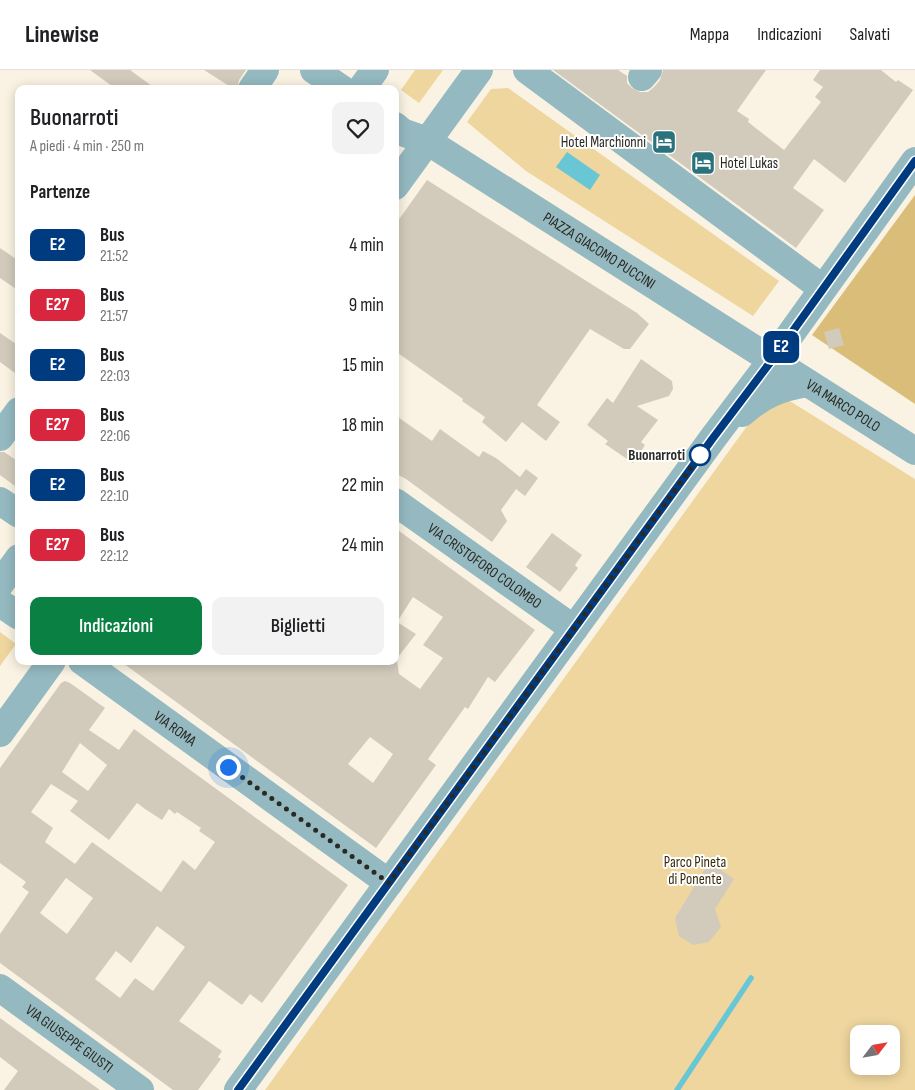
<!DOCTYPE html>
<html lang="it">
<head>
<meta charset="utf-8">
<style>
  :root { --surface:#fff; --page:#f2f2f2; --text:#202124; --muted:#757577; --line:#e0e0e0; --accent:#0b8043 }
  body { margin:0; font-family:"Sofia Sans Condensed",sans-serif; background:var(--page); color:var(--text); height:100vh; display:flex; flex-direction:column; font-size:19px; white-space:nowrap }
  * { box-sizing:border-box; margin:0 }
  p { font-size:16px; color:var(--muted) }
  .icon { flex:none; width:28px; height:28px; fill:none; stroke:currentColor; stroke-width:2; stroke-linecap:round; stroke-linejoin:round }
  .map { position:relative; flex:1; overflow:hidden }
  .details { position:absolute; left:15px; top:15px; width:384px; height:580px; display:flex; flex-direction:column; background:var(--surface); border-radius:10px; box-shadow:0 2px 12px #0003 }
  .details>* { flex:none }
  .badge { padding:0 10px; border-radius:8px; font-size:18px; line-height:32px }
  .needle { width:32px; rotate:59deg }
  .controls { position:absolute; left:850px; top:955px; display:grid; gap:10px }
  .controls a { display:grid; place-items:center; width:50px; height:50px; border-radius:10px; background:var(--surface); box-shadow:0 2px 12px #0003; font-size:25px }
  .you { position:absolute; width:25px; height:25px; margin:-12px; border:4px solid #fff; border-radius:50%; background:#1a73e8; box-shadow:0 0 0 8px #1a73e833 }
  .map>.badge { position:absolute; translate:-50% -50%; box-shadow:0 0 0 2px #fff }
  h2 { padding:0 15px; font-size:19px; line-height:45px }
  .round { display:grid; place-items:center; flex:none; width:52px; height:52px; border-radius:10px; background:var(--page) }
  .overview { display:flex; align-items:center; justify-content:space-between; height:85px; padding:0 15px }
  h1 { font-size:24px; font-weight:600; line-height:38px }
  .primary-button { display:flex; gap:10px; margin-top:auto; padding:10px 15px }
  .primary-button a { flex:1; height:58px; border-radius:10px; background:var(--accent); color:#fff; font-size:20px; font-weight:600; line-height:58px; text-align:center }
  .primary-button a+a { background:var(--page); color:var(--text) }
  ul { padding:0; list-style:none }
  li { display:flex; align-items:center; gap:15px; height:60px; padding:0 15px }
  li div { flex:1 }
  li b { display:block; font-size:19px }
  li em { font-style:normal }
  li .badge { min-width:55px; font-weight:700; text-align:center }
  header { display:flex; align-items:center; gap:30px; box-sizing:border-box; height:70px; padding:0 25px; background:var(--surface); border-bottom:1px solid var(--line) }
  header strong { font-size:24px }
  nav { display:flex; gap:28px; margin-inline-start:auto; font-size:18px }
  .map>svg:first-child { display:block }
  .green { fill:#eed69e; fill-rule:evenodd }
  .forest { fill:#d9bd79 }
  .water { fill:#68c6d5 }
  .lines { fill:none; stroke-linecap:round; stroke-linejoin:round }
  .stream { stroke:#68c6d5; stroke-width:5.5 }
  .building { fill:#d2cbbc; fill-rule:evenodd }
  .minor { stroke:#94b9c0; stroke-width:28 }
  .line-casing { stroke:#fff; stroke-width:11 }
  .line { stroke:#003b80; stroke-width:8 }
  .walk { stroke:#2b2923; stroke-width:5; stroke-dasharray:0 9 }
  .stop-dot { fill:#fff; stroke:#003b80; stroke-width:2.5 }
  .labels { text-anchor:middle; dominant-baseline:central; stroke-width:4; stroke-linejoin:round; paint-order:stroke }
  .poi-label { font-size:15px; fill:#2b2923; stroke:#fff; text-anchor:end }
  .street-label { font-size:15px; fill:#2b2923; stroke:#fff }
  .stop-label { font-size:15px; font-weight:bold; fill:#2b2923; stroke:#fff; text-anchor:end }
  .park-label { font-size:15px; fill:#382c0d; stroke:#fff }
</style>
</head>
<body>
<header>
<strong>Linewise</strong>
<nav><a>Mappa</a><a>Indicazioni</a><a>Salvati</a></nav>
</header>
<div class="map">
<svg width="915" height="1020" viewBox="0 0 915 1020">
  <rect width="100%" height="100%" fill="#faf3e3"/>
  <g class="green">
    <path d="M415,0H443L419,33L401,20Z"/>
    <path d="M508,18L779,211L753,246L526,101L467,52L491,19Z"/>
    <path d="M785,328L915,409V1020H265L758,341ZM859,964H891V996H859Z"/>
    <path d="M0,562L16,574L0,596Z"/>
  </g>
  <path class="forest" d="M915,125V334L812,265Z"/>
  <path class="water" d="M567,82L600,105L590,120L556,97Z"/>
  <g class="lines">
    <path class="stream" d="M677,1020L751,908"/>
  </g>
  <g class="building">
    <path d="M90,0H130L156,19H116Z"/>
    <path d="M204,0H246L239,10L237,19H234Z"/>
    <path d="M553,0H618L627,6V13L632,18L640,22H648L654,17L660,10L663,0H766L737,41L749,49L748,52L784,80L821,32L815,27L823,17L813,10L820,0H881L896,12L898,10L913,20L845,113L814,89L793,118L824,140L796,178Z"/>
    <path d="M427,110L637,243L649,254L630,279H624L590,259L537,335L560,352L546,371L522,352L506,372L482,352L485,347L462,331L463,329L395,281V155Z"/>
    <path d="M0,178L19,191V221L0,208Z"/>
    <path d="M839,258L844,275L829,279L824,262Z"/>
    <path d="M0,263L19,276V306L0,292Z"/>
    <path d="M641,289L672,311L673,319L669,326L637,336L658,350L641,372L645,375L633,393L605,374L608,371L587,355L607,328L613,333Z"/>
    <path d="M395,345L432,371L440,359L479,387L483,381L496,388L520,407L526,399L538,408L525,426L516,419L501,440L507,451L492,472L406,409L395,403Z"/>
    <path d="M0,382H4L19,392V419L0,405Z"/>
    <path d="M395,458L535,560L495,612L488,607L468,639L465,637L428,689L436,695L376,778L120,591H397L399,604L420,619L443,588L423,575L443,547L413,527L397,552L416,564L395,591ZM370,667L393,684L373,713L348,694Z"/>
    <path d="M552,463L582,485L575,495L578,498L560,522L526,497Z"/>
    <path d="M65,611L70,613L105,638L89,660L119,680L134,659L348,815L262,933L250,924L242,935L209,911L195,930L179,951L222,981L218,987L221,989L198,1020H173L0,893V864L29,822L22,817L26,812L0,793V698L61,613ZM80,673L107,695L88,721L62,702ZM51,714L78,731L70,741L109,770L137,733L145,739L162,750L169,739L175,744L177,742L201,758L199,761L215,772L195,800L183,790L161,822L92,772L75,794L45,772L53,758L31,742ZM66,808L93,828L67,864L40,843ZM157,856L185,877L153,921L135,908L120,928L95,909L116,881L131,893Z"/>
    <path d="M709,792L734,809L715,839L721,857L709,872L693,875L679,866L675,848Z"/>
    <path d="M0,948L44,980L100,1020H4L18,1001L0,987Z"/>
  </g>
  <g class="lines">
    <g class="minor">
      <path d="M314,0L342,19"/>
      <path d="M527,0L822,218"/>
      <path d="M642,7L648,0"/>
      <path d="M252,19L265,0"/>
      <path d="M361,19L375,0"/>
      <path id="s1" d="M395,56L402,62L427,71L915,381"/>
      <path d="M395,116L479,0"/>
      <path d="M742,343C764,324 779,318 807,313"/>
      <path d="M0,367L19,341"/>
      <path d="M0,431L19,444"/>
      <path id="s2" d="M395,432L574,559"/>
      <path d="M0,514L19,488"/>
      <path d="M0,533L19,546"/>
      <path id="s3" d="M82,591L389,813"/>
      <path d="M0,663L52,591"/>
      <path id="s4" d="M0,918L140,1020"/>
      <path d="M238,1020L713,368L772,290L915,91"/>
    </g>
  </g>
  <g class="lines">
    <defs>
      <path id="line" d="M238,1020L713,368L772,290L915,91"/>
    </defs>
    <use href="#line" class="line-casing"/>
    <use href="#line" class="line"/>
    <path class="walk" d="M228,697L389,813L702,383L700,385"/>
  </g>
  <defs>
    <symbol id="hotel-square" viewBox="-11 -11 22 22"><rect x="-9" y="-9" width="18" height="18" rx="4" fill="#2a727c" stroke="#fff"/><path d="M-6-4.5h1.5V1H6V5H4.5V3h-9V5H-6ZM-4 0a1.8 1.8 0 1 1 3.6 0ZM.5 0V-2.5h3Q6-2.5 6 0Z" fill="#fff"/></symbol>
  </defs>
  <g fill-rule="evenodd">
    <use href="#hotel-square" x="650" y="58" width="28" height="28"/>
    <use href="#hotel-square" x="689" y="79" width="28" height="28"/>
  </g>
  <circle class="stop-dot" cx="700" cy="385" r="10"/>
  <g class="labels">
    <g class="poi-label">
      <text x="646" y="72">Hotel Marchionni</text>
      <text x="720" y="93" text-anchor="start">Hotel Lukas</text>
    </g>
    <g class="street-label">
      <text stroke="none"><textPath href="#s1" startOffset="240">PIAZZA GIACOMO PUCCINI</textPath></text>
      <text stroke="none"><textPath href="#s1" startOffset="529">VIA MARCO POLO</textPath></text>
      <text stroke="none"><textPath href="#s2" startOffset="110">VIA CRISTOFORO COLOMBO</textPath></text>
      <text stroke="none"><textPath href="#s3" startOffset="115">VIA ROMA</textPath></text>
      <text stroke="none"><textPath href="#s4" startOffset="86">VIA GIUSEPPE GIUSTI</textPath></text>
    </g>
    <g class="stop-label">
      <text x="685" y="385">Buonarroti</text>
    </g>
    <g class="park-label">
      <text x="695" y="792">Parco Pineta<tspan x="695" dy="17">di Ponente</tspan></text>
    </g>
  </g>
</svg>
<div class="controls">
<a><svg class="needle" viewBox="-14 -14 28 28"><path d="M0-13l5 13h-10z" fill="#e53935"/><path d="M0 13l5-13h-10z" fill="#757577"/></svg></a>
</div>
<div class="you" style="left:228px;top:697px"></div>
<b class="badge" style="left:781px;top:277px;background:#003b80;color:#fff">E2</b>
<section class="details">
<div class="overview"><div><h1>Buonarroti</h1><p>A piedi · 4 min · 250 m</p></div><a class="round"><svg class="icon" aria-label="heart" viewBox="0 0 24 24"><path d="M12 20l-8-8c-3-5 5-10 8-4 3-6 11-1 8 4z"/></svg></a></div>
<h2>Partenze</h2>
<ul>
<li><span class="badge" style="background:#003b80;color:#fff">E2</span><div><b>Bus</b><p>21:52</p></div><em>4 min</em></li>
<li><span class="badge" style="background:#d7263d;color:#fff">E27</span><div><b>Bus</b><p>21:57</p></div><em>9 min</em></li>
<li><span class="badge" style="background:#003b80;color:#fff">E2</span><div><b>Bus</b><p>22:03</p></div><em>15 min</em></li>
<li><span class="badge" style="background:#d7263d;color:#fff">E27</span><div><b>Bus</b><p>22:06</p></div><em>18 min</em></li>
<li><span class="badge" style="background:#003b80;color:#fff">E2</span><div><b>Bus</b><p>22:10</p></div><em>22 min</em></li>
<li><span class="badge" style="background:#d7263d;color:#fff">E27</span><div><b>Bus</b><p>22:12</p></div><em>24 min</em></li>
</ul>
<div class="primary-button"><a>Indicazioni</a><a>Biglietti</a></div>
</section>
</div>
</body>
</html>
